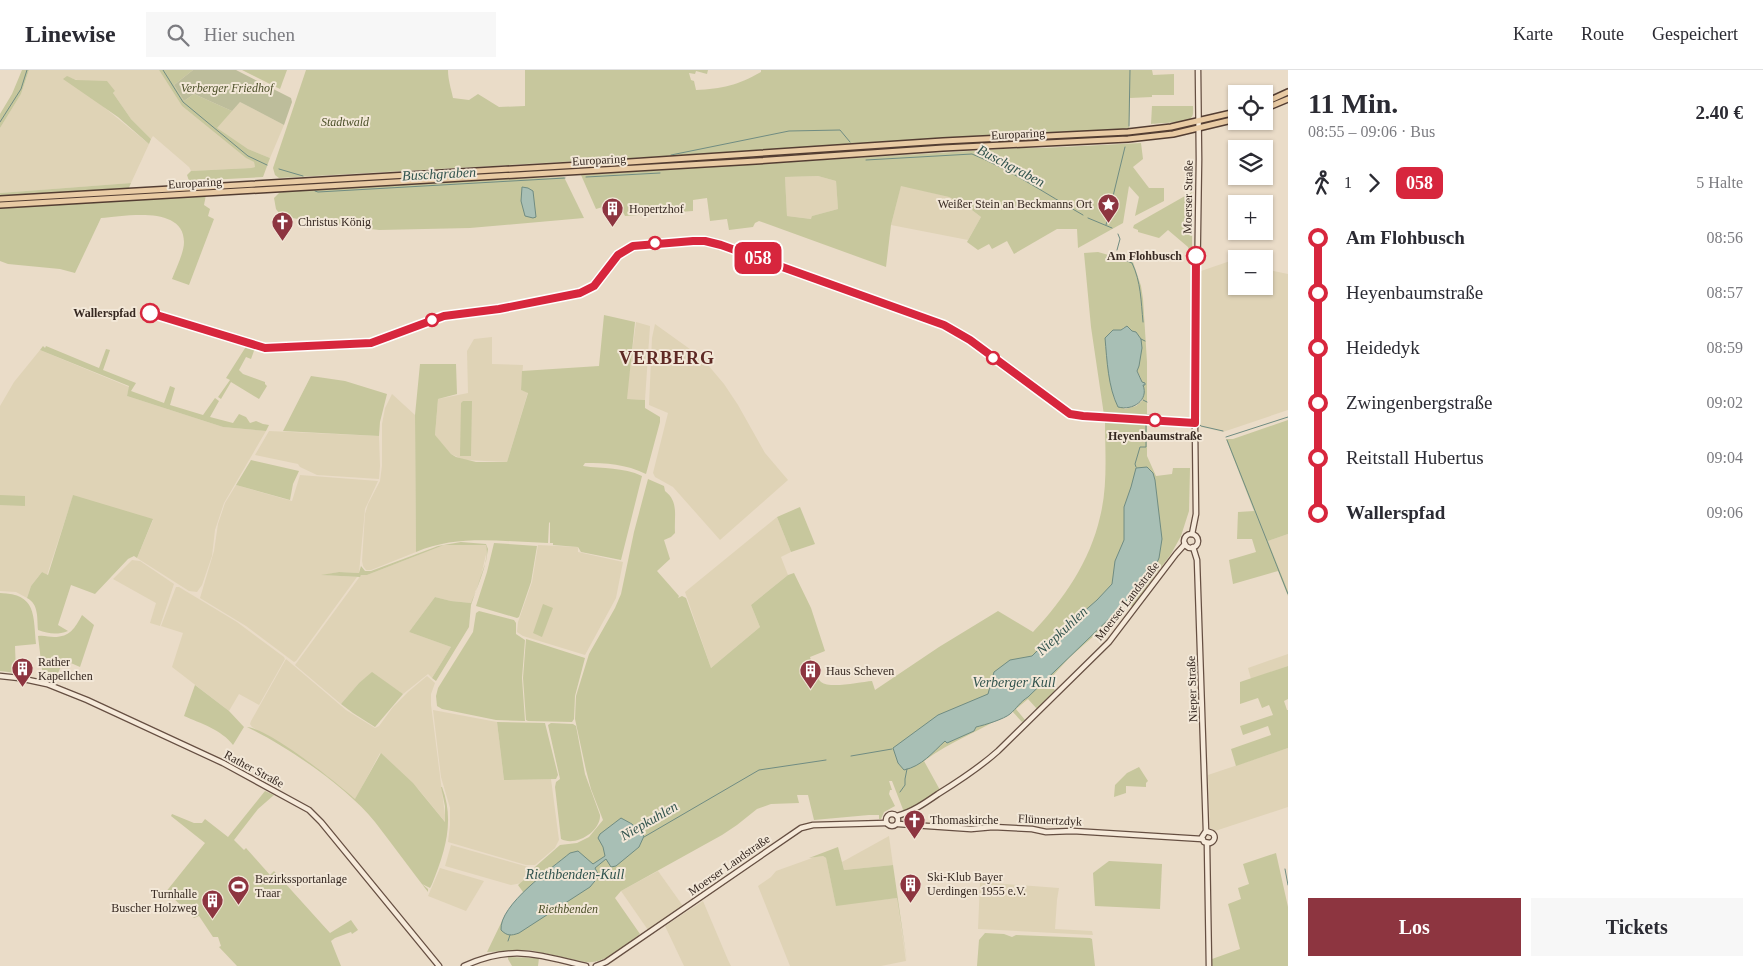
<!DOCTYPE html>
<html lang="de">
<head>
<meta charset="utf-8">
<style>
  :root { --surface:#fff; --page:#f7f7f7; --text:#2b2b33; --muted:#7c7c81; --line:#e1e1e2; --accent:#8d3540 }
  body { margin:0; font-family:"Times New Roman",serif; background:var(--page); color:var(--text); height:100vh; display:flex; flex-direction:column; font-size:19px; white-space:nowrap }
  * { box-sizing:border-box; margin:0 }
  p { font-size:16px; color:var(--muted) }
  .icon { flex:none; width:28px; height:28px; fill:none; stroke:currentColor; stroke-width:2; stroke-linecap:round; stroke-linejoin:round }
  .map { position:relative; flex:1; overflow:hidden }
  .drawer { display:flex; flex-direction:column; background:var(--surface); width:475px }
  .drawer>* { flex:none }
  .badge { padding:0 10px; border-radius:8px; font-size:18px; line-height:32px }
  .buttons { position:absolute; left:1228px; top:15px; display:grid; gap:10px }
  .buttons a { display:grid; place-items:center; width:45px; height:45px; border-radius:0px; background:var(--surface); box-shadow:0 1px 4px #0004; font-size:25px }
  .map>.badge { position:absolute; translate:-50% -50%; box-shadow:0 0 0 2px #fff }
  .legs { display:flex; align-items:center; gap:8px; height:55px; padding:0 20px; font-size:16px }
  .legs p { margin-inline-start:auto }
  .summary { display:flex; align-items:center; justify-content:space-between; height:85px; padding:0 20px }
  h1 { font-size:28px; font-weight:600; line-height:38px }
  .primary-button { display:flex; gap:10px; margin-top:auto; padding:10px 20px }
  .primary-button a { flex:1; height:58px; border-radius:0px; background:var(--accent); color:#fff; font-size:20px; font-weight:600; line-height:58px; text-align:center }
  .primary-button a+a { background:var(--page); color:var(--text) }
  ul { padding:0 20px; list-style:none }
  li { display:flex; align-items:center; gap:18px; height:55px; font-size:19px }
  li i { display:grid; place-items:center; width:8px; height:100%; margin:0 6px; background:currentColor }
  li i::after { content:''; width:12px; height:12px; margin:-6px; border:4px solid; border-radius:50%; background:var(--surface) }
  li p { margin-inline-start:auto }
  li:first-child i { background:linear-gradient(#0000 50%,currentColor 0) }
  li:last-child i { background:linear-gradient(currentColor 50%,#0000 0) }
  header { display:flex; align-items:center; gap:30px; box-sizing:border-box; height:70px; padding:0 25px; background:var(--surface); border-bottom:1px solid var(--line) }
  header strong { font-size:24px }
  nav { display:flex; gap:28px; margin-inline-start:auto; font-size:18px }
  .search { width:350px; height:45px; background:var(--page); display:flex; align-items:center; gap:12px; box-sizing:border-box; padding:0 18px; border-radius:0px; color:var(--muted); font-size:19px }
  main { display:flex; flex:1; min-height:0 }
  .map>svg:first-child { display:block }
  .farmland { fill:#dfd3b6 }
  .green { fill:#c7c79d; fill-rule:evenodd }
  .cemetery { fill:#bdbd9b }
  .water { fill:#a8bfb5; stroke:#708c82 }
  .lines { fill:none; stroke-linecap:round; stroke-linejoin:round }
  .stream { stroke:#708c82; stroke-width:1 }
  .secondary-casing { stroke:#664f42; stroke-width:7 }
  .primary-casing { stroke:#533d32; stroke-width:8 }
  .secondary { stroke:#f6eada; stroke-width:4.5 }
  .primary { stroke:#e9cba4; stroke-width:5 }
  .line-1-casing { stroke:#fff; stroke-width:11 }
  .line-1 { stroke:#d7263d; stroke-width:8 }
  .stop-1-dot { fill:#fff; stroke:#d7263d; stroke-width:2.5 }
  .labels { text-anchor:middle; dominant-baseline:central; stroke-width:4; stroke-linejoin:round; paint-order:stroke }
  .park-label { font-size:12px; font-style:italic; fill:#4c5029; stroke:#f2e7d7 }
  .street-label { font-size:12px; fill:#362821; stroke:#f2e7d7 }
  .poi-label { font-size:12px; fill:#362821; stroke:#f2e7d7; text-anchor:start }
  .stop-label { font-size:12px; font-weight:bold; fill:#362821; stroke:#f2e7d7; text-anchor:end }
  .water-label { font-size:14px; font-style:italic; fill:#32544e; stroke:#f2e7d7 }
  .district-label { font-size:18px; font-weight:bold; letter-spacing:1px; fill:#5e2924; stroke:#f2e7d7 }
</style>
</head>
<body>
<header>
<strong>Linewise</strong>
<div class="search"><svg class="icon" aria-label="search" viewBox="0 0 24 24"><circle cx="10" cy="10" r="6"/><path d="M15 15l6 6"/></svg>Hier suchen</div>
<nav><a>Karte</a><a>Route</a><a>Gespeichert</a></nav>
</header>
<main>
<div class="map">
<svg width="1288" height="896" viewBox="0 0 1288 896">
  <rect width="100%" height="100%" fill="#eadcc8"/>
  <g class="farmland">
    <path d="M29,0H159L182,36L246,88L254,92L255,97L251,98L191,101L189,97L153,66L151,69L131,49L113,23L115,21L67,7L149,74L131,113L0,123V58L21,24Z"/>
    <path d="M240,32L284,55L270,88L248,79L216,58Z"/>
    <path d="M818,106L836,111L838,139L812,146V149L787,146L785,107Z"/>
    <path d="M901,115L949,127L968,137L981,147L968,170L891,155Z"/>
    <path d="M1236,189V216H1264V199L1288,204V340L1223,362L1201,357L1198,355L1201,201Z"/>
    <path d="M636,252L650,256L645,330L626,329Z"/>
    <path d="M655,254L694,282L708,295L724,314L738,335L765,383L788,410L720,470L673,417L655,407L653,403L668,343L649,335L652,268Z"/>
    <path d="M492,267V294L523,295L521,320L528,322L507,392L464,390L451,384L435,366L438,329L468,323L467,281L474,269Z"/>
    <path d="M40,280L129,317L127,326L223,357L266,361L224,433L215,460L212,486L202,515L197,522L189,521L137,488L153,450L73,426L47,505L42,502L31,516L27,528L16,522L0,521V336L14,312Z"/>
    <path d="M392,324L415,345L416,482L371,500H366L363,496L362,491L365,444L368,434L380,411L382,396V354L385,338Z"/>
    <path d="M269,361L379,366L380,396L379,409L317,405L300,397L298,394L255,385Z"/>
    <path d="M300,405L378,411L365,439L359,503L339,502L323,505L357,507L296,591L294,592L246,556L200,528L214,481L218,454L225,433L236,415L292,431Z"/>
    <path d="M777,447L791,482L781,487L788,505L751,535L760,557L711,598L685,522Z"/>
    <path d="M1288,464V521L1268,471Z"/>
    <path d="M478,474L486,475L487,480L481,506L471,533L451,531L435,527L409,562L451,577L432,608L428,604L403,624L372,603L359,613L341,634L295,595L361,505H367L444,475Z"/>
    <path d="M538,475L578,477V482L623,492L616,528L585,585L523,566L517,562L518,552L532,512Z"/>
    <path d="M132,490L140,491L174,514L160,556L150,553L156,533L113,509Z"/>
    <path d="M176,517H179L237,552L284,587L285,589L259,635L239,624L229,641L172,597L183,563L161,556Z"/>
    <path d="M1288,584V596L1251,609L1248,598Z"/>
    <path d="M286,589L346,640L375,658L379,656L393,637L408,622L427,606L434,612L435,613L431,624V635L446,753L419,720L380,683L355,730L327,706L279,673L252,657L250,654L251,651Z"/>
    <path d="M433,640L497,652L504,710L551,709L559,770L555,778L535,795H526L448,772L450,755V738L441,707Z"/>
    <path d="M1288,678V737L1215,761L1210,758L1208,705Z"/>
    <path d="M889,766L893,795L844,800L842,792Z"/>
    <path d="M451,775L525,796L534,799L532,804L522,813L511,815L445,796Z"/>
    <path d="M823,786L826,788L836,835L897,828L906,891L881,896H790L758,816L771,807L776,801L815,787Z"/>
    <path d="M440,798L484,811L466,841L428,826Z"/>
    <path d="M658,801L683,836L648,860L621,821Z"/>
    <path d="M980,812L1059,818L1057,830L1055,859L1092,861L1093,865L978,859Z"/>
    <path d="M703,831L728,890L731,896H684L665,856Z"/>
  </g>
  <g class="green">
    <path d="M22,0H29L21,24L0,58V44L12,24Z"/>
    <path d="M159,0H193L174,15L184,31L194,24L232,41L217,58L248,79L270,88L263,107L189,111L187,105L191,101L251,98L255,97L254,92L246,88L182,36Z"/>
    <path d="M242,0H287L280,19Z"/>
    <path d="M306,0H448C448,10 451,18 453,28L469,30L478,24L499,37L525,36V0H708L707,4L696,1L695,4L689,3L691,10L694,11L696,20C722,19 738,15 761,2V0H1152L1153,5L1174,4V25H1152V27L1130,28L1129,60L279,108L275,105L273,98Z"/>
    <path d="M67,6L76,10L107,11L115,21L113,23L131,49L151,69L149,74L118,47L63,9Z"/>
    <path d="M1152,36H1193C1193,40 1194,45 1191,48C1185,53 1159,53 1151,54Z"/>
    <path d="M1141,73L1143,89L1133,97L1149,118H1164V131L1135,146L1139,127L1129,116L1123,153L1078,178L1077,159H1057L1014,184L1007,171L992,179L989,174L978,180L967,172L981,147L968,137L949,127L901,116L891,155L886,197L759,151L755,153L753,157L729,160L727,149L710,151L707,128L693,130V141L625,146L623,142L619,144L616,133L596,139L581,105L1019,78H1042ZM818,106L836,111L838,139L812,146L811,149L787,146L785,107Z"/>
    <path d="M564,107L584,148L470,158L379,160L321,153L281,146L276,139L274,128L280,122L434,112Z"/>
    <path d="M131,113L124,129L206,125L204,135L210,139L208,146L214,149L189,215L172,209C176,198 184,183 184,172C184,135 125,146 101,148L75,203L60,199L8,194L0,191V123Z"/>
    <path d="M1192,122V186L1188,177L1168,160L1159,168L1138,162V160L1133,158L1134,155Z"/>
    <path d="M1098,182L1133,192L1141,216L1143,229L1147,292V346L1104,345L1091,257L1084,183ZM1124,257C1127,258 1130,259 1131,261C1137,269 1141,292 1137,301C1143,310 1143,319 1143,330L1136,336L1125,339L1114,329L1106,282Z"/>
    <path d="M604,245L635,252L627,329L645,330V338L660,347V352L646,404C626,394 606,393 585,393L583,396C603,399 623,397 642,406L621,490L581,482L578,477L553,475V473H550V452L549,453L548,473C504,472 458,464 416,482L415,345L420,294H456L457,324L438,329L435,365L451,384L456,387L476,392H507L528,323L521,320L522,301L599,296Z"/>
    <path d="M247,275L255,278L251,289L246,287L239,300L243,304L265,312V314L267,316L259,329L231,312L221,329L218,327L230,310L226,308Z"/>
    <path d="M43,276L45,278L46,276L99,298L106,279L110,280L103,300L136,313L131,321L164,333L170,316L175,318L170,335L203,345L215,328L219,331L210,347L233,353L239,344L246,347L250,353L256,351L263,354L269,355L266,361L223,357L127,326L129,316L40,280Z"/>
    <path d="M311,306L345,311L387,324L380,352L379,366L283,361Z"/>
    <path d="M463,331H472L471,386H460L461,333Z"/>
    <path d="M1288,350V464L1268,471L1288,521V526L1278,501L1233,514L1229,490L1256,482L1252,469H1237L1238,442L1254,441L1226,369H1233Z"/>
    <path d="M1105,351L1147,352V386L1156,406L1172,404L1173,398H1190L1189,441L1181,466L1171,484L1132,537L1128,531L1103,555L1104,557L1069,588L1049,610L1055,621L1037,639L1028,629L1016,639L1025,650L1022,652L1012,641C983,660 950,671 924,691L940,720L904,742L892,711H889L892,720H890L889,724L895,736L884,742L881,749H879V745H869L814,750L808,725H797L799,733L771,734L757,739L737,755L722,765L621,821L615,828L640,864C624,876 607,894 585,892L529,880L487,882L502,851L523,822L518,815L531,804L535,797L560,775L577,773L589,767L603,750L591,719L586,700L575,649L576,626L589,584L615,538L621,524L634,462L648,409L664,416L665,421C679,432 674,445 675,463L671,467L664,470L670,489L657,501L679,526L678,528L682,526L686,528L711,598L760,557L751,535L788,505L794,503L811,538L825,581L810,587C813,595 815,607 821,612C830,619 860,612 872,611L875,620L939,577L998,541L1033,562C1064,529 1090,491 1100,447C1108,416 1105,382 1105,351Z"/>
    <path d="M251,390L299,401L293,414L290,430L236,415Z"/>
    <path d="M0,425L25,426V436L0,435Z"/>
    <path d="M73,425L153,449L137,488L134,486L128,489L95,524L71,515L58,555L68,561C57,565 49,564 38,560C37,549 39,534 27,528L31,516L42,502L48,505Z"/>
    <path d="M800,437L815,474L791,482L777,447Z"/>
    <path d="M461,472L486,474L488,479L486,491L471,535L469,557L436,611L432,608L451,577L409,562L435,527L451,531L471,533C477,518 490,490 486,475H444L367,505H361L360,507L321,505L339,502L359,503L361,496L365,501H371L438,476Z"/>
    <path d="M494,473L537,476L531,512L519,547L517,548L476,536L487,502Z"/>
    <path d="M0,523C37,524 33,545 36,574L15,576L16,603L0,601Z"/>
    <path d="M543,534L553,538L542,567L533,563Z"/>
    <path d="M479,541L514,550L516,553V564L525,570L522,608L525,651L496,650L442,639L437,636L436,626L438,618L473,562L476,543Z"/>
    <path d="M82,545L94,555L80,597L64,590L53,614L46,612L43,608L38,566C44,565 49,567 54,567C70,567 75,558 82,545Z"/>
    <path d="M526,569L585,588L575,626L574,649L572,652L528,651L526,650L523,608Z"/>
    <path d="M1288,596V629L1284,631L1287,640H1288V678L1236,696L1231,679L1271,665L1268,656L1243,665L1240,656L1273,645L1269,635L1262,638L1258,628L1240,634V612Z"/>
    <path d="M372,602L403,624L375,657L353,643L341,634L359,613Z"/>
    <path d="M195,615L229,641L244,657L233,675C222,660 200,653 184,646Z"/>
    <path d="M497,652L545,653L558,705L556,709L504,710Z"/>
    <path d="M551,653L573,654L576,656L585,704L600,745C601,761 576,777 561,769L555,717L556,712L560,709L548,655Z"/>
    <path d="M247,657C270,659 336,712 355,729L381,683L413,713L445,752V736L441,717H442C455,751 445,782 432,814L430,818L422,814L428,819V822C410,799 393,775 375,752C346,716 288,677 247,657Z"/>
    <path d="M1139,697L1148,711L1146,713V717L1126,716V723L1114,727L1115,715L1127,703Z"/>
    <path d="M265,721L274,725L258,739L234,770L244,780L246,778L270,805L274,801L330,863L351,850L358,860L352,864L351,862L335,868L331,871L341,896H237L219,877L221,876L218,867H213L199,846L194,848L170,825L168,826L165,823L205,773L171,746L172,744L194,753H202L205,749L228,767Z"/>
    <path d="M838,777L844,800L893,795L907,892L897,828L836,836L826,788L823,786L809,788Z"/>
    <path d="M1276,783L1288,837V896H1212V889L1240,879L1228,834L1241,829L1238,818L1249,814L1243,794Z"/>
    <path d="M1109,791L1162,794L1160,839L1095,836L1093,803Z"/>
    <path d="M985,863L1004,864L1012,867L1016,865L1090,868L1092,869L1095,896H977L979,870Z"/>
    <path d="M508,887L539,888L538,896H512L508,889Z"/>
  </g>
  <path class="cemetery" d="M193,0H236L291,28L292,32L284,55L240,32L232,41L194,24L184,31L174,15Z"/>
  <g class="water">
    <path d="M522,117L528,118L533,121L536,147L533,148L525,146L521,131Z"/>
    <path d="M1127,256L1132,261L1136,262L1141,269L1142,278L1139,296L1137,301L1142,312L1145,313V315H1143C1149,330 1133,341 1118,337C1108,317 1107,290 1105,268L1113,260H1121Z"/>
    <path d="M1147,397L1153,403L1155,410L1162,469L1159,488L1153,502L1113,545L1028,627C1020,632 1017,638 1010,644C1004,649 985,655 976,657L974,661L947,673L945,671C932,683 922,696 904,700L898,693L893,678L938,645L988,624L994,602L1010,590L1032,586L1056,562L1081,544L1097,530L1112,514L1115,491L1124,470V437L1131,417L1136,398Z"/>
    <path d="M621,748L632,754L644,766L639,777L616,796L611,797L606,789L595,798L599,806L590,817L519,863C511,866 507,866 501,860C499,835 552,798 570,783L578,781L593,794L605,786L603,777L598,768L600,764Z"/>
  </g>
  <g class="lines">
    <g class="stream">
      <path d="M163,0L183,32L248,86L267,95"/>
      <path d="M0,52L21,19L27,0"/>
      <path d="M1129,56L1130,0"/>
      <path d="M671,85L789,61L840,60L850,72"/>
      <path d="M866,90L972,84C1011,100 1046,124 1083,145"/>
      <path d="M279,99L303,106"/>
      <path d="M586,107L660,103"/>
      <path d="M315,121L318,122L565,108"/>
      <path d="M1088,148L1112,158"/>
      <path d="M1106,155L1125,77"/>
      <path d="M1117,180L1120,169L1118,164"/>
      <path d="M1117,187L1132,193C1141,212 1141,231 1143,252"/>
      <path d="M1141,269L1145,271"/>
      <path d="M1143,330L1147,332"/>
      <path d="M1147,345H1150"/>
      <path d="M1197,352L1201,356L1223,361"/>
      <path d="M1226,367L1288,347"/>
      <path d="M1227,370L1288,524"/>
      <path d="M1136,397L1135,394L1140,377H1146V352"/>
      <path d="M851,686L892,679"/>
      <path d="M900,722L905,715V709L907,699"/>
      <path d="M644,767L759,700L826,690"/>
      <path d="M1285,799L1288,815"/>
      <path d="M508,871L510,865"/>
    </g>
    <defs>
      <g id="secondary">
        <path d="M1192,464L1196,444L1195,359L1199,89L1198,0"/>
        <circle cx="1191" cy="471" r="7"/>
        <path d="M1193,477L1197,490L1206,761L1202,767L1204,772L1210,773C1215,771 1216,766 1212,763L1206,761"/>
        <path d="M0,606L19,608L47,614L87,630L223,693L309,740L321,752L439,896"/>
        <circle cx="892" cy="750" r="6"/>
        <path d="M897,746C912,742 925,733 938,724C959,711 979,698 998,681L1109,572L1176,484L1185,474"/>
        <path d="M898,754L971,759L993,757L1032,759L1046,762L1073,761L1202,769"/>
        <path d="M1207,774L1209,896"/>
        <path d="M464,896C513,874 537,885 586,896"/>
        <path d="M596,896L606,892L801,758L813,755L886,753"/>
      </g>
      <g id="primary">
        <path d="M1264,33L1288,22"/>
        <path d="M1264,39L1288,29"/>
        <path d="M0,129L614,93L943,71L1128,62L1171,57L1236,42"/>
        <path d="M0,135L756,91L943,78L1128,69L1173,64L1236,49"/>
      </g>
    </defs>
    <use href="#secondary" class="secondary-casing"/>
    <use href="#primary" class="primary-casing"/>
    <use href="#secondary" class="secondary"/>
    <use href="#primary" class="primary"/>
  </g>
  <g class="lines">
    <defs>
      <path id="line-1" d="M150,243L265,278L371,273L444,246L499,239L580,223L594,216L618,185L633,176L693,171H705L721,175L944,255L970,270L1070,344L1083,346L1195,353L1196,186"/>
    </defs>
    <use href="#line-1" class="line-1-casing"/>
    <use href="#line-1" class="line-1"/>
  </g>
  <defs>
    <symbol id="sight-pin" viewBox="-11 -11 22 30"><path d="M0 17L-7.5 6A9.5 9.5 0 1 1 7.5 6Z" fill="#8d3540" stroke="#f2e7d7"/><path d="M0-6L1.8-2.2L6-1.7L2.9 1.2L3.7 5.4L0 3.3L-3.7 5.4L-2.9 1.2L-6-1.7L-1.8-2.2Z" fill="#fff"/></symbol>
    <symbol id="building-pin" viewBox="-11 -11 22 30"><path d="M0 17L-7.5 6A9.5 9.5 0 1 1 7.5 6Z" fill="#8d3540" stroke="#f2e7d7"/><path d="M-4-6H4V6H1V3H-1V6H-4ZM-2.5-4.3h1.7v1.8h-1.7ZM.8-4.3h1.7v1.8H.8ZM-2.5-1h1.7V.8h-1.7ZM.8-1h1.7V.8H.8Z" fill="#fff"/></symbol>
    <symbol id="church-pin" viewBox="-11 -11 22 30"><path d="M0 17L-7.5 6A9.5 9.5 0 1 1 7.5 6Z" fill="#8d3540" stroke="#f2e7d7"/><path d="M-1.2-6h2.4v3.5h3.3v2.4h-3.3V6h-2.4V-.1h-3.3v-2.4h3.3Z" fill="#fff"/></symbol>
    <symbol id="stadium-pin" viewBox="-11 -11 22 30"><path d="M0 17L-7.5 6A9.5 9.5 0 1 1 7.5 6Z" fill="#8d3540" stroke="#f2e7d7"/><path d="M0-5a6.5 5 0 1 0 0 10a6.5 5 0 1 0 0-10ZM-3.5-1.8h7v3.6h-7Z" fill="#fff"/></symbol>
  </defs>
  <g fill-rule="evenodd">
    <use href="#sight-pin" x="1096" y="122" width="25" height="34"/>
    <use href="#building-pin" x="600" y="126" width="25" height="34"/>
    <use href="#church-pin" x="270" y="140" width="25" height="34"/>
    <use href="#building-pin" x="10" y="586" width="25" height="34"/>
    <use href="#building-pin" x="798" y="588" width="25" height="34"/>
    <use href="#church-pin" x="902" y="738" width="25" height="34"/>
    <use href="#building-pin" x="898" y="802" width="25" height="34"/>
    <use href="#stadium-pin" x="226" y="804" width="25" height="34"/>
    <use href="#building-pin" x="200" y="818" width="25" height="34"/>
  </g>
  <g class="stop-1-dot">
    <circle cx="655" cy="173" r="6"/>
    <circle cx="1196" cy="186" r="9"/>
    <circle cx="150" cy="243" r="9"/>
    <circle cx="432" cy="250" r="6"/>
    <circle cx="993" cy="288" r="6"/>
    <circle cx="1155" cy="350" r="6"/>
  </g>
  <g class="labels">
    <g class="park-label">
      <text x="227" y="18">Verberger Friedhof</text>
      <text x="345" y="52">Stadtwald</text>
      <text x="568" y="839">Riethbenden</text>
    </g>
    <g class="street-label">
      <text transform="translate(1018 64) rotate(-3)">Europaring</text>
      <text transform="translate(599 90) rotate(-3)">Europaring</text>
      <text transform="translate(195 113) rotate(-3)">Europaring</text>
      <text transform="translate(1188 127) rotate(-89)">Moerser Straße</text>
      <text transform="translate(1127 531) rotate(-52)">Moerser Landstraße</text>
      <text transform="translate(1192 619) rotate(-92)">Nieper Straße</text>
      <text transform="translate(254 699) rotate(28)">Rather Straße</text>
      <text transform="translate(1050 750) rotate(3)">Flünnertzdyk</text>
      <text transform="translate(729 795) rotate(-35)">Moerser Landstraße</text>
    </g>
    <g class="poi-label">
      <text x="1092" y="134" text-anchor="end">Weißer Stein an Beckmanns Ort</text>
      <text x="629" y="139">Hopertzhof</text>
      <text x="298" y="152">Christus König</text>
      <text x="38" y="592">Rather<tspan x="38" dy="14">Kapellchen</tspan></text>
      <text x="826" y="601">Haus Scheven</text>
      <text x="930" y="750">Thomaskirche</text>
      <text x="927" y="807">Ski-Klub Bayer<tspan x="927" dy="14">Uerdingen 1955 e.V.</tspan></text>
      <text x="255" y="809">Bezirkssportanlage<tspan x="255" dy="14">Traar</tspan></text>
      <text x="197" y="824" text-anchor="end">Turnhalle<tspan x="197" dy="14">Buscher Holzweg</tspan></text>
    </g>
    <g class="stop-label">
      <text x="1182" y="186">Am Flohbusch</text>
      <text x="136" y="243">Wallerspfad</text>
      <text x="1155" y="366" text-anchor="middle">Heyenbaumstraße</text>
    </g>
    <g class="water-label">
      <text transform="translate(1011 96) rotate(28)">Buschgraben</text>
      <text transform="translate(439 104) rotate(-3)">Buschgraben</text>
      <text transform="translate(1062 561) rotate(-43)">Niepkuhlen</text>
      <text x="1014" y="612">Verberger Kull</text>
      <text transform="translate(649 751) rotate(-30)">Niepkuhlen</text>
      <text x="575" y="804">Riethbenden-Kull</text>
    </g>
    <g class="district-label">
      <text x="667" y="288">VERBERG</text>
    </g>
  </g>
</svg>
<div class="buttons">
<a><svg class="icon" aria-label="locate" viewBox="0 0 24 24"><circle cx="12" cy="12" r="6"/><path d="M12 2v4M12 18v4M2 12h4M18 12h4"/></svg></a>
<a><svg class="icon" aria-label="layers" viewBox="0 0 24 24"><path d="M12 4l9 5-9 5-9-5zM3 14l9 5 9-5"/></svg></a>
<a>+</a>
<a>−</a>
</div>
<b class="badge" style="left:758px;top:188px;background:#d7263d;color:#fff">058</b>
</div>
<section class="drawer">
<div class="summary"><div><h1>11 Min.</h1><p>08:55 – 09:06 · Bus</p></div><b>2.40 €</b></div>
<div class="legs"><svg class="icon" aria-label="walk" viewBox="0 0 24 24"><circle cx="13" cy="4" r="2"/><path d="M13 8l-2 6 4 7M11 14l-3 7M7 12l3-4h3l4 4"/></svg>1<svg class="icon" aria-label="forward" viewBox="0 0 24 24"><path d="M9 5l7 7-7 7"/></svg><b class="badge" style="background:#d7263d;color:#fff">058</b><p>5 Halte</p></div>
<ul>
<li><i style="color:#d7263d"></i><b>Am Flohbusch</b><p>08:56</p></li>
<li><i style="color:#d7263d"></i><span>Heyenbaumstraße</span><p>08:57</p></li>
<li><i style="color:#d7263d"></i><span>Heidedyk</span><p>08:59</p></li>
<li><i style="color:#d7263d"></i><span>Zwingenbergstraße</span><p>09:02</p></li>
<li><i style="color:#d7263d"></i><span>Reitstall Hubertus</span><p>09:04</p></li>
<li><i style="color:#d7263d"></i><b>Wallerspfad</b><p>09:06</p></li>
</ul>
<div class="primary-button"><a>Los</a><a>Tickets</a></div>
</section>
</main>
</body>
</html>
